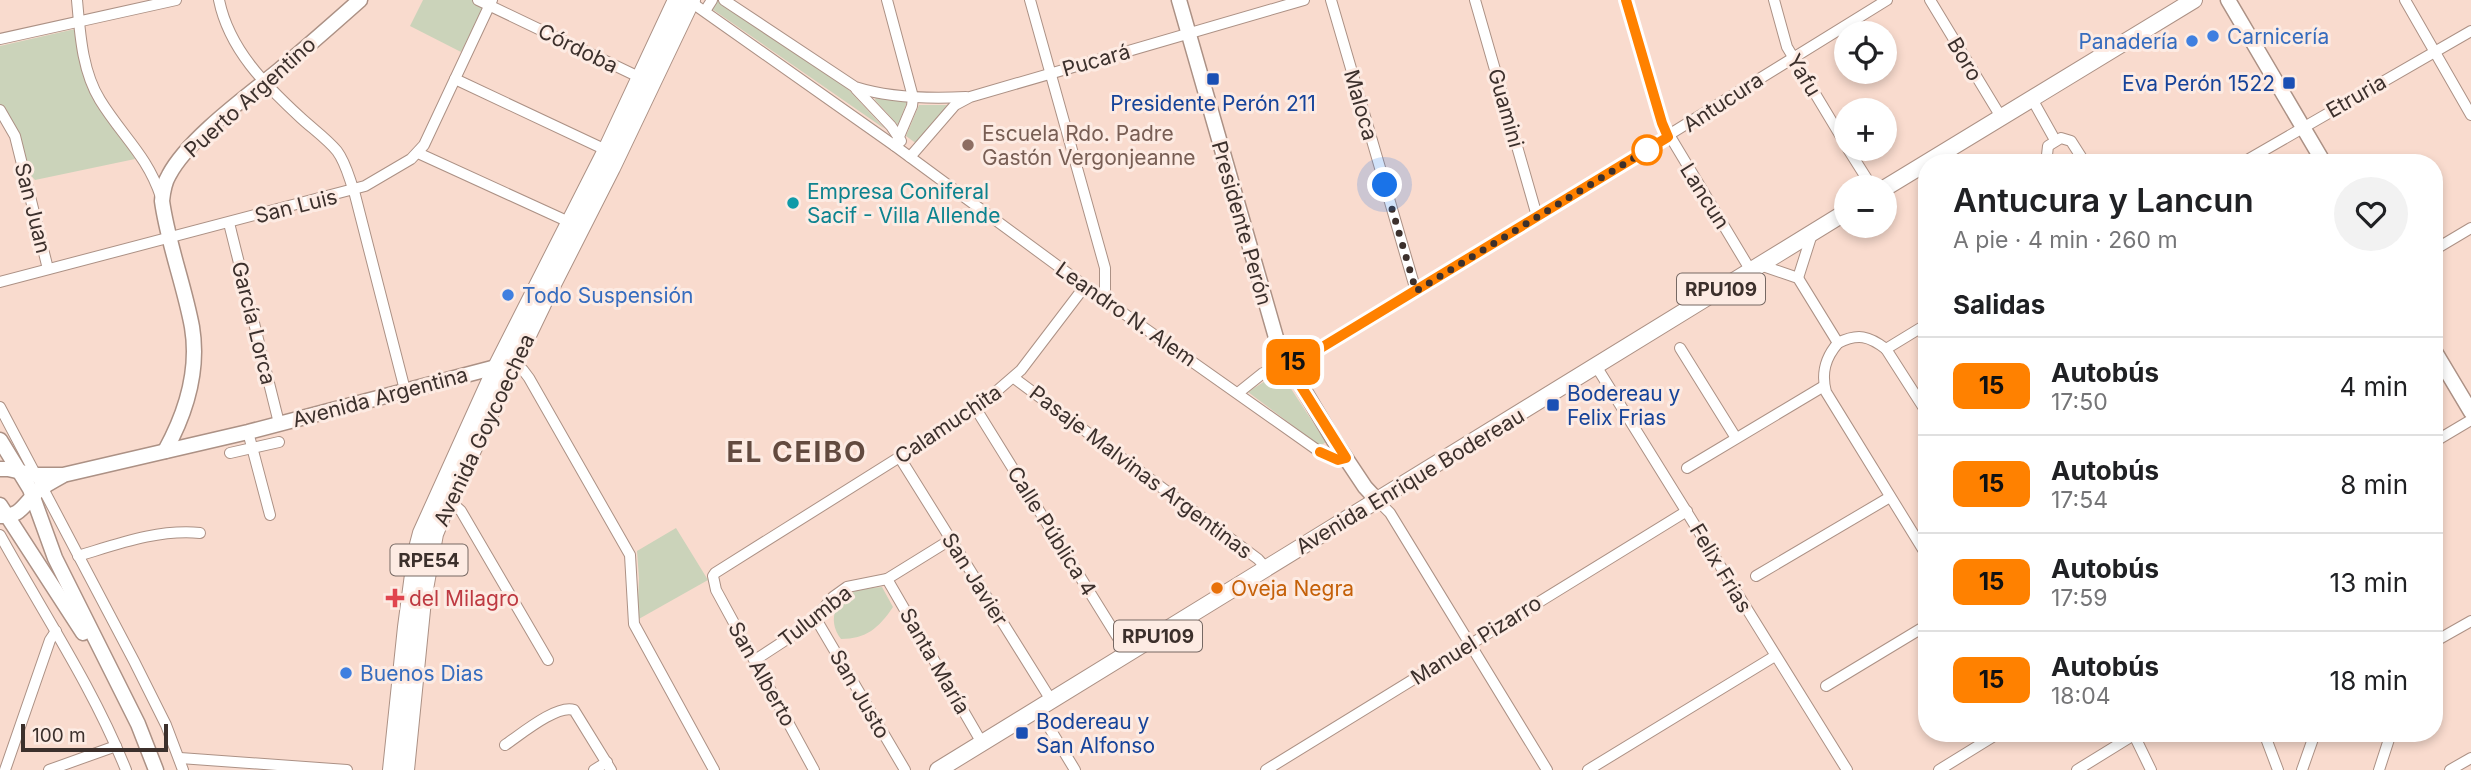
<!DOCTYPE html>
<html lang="es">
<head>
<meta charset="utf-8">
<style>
  :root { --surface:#fff; --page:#f2f2f2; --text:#202124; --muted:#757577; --line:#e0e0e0 }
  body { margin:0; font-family:Inter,sans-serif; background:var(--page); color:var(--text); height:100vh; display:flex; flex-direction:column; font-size:26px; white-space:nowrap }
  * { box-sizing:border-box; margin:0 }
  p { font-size:23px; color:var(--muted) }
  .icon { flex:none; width:38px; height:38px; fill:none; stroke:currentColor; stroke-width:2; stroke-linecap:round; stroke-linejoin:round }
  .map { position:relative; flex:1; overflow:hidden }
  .sheet { position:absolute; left:1918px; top:154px; width:525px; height:588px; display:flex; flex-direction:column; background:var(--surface); border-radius:28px; box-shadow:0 4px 10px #0003 }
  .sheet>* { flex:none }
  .badge { padding:0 14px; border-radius:10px; font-size:24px; line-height:46px }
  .fabs { position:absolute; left:1834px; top:21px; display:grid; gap:14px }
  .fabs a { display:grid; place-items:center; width:63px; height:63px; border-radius:50%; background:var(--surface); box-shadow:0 4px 10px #0003; font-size:35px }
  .scale { position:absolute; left:21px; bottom:18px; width:147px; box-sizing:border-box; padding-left:7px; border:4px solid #3c302c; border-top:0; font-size:19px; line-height:24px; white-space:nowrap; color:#3c302c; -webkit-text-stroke:5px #fdebe3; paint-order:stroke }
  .you { position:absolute; width:35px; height:35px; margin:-18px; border:5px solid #fff; border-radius:50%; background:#1a73e8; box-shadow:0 0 0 10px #1a73e833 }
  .map>.badge { position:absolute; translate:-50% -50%; box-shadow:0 0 0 4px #fff }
  h2 { padding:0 35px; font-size:26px; line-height:63px }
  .round { display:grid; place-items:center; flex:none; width:74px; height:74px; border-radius:37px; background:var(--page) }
  .summary { display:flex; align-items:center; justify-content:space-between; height:119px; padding:0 35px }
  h1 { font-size:33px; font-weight:600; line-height:52px }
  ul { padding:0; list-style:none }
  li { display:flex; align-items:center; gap:21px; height:98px; padding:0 35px; border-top:2px solid var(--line) }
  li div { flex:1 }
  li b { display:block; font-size:26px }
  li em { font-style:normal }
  li .badge { min-width:77px; font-weight:700; text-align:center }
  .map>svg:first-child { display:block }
  .green { fill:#cbd3ba }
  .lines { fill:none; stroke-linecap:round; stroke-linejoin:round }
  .street-casing { stroke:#ac9185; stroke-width:12 }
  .secondary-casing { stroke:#ac9185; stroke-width:17 }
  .primary-casing { stroke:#ac9185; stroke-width:18 }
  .street { stroke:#fff; stroke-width:10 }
  .secondary { stroke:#fff; stroke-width:14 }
  .primary { stroke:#fff; stroke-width:16 }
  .line-casing { stroke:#fff; stroke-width:16 }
  .line { stroke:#ff8100; stroke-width:10 }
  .walk { stroke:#3c302c; stroke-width:7; stroke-dasharray:0 12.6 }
  .shop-dot { fill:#3f7fe0; stroke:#fdebe3; stroke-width:2.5 }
  .transit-dot { fill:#1a4fb4; stroke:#fdebe3; stroke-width:2.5 }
  .education-dot { fill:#8d6e63; stroke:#fdebe3; stroke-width:2.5 }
  .stop-dot { fill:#fff; stroke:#ff8100; stroke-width:3.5 }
  .culture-dot { fill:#0f9aa8; stroke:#fdebe3; stroke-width:2.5 }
  .food-dot { fill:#e8710a; stroke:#fdebe3; stroke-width:2.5 }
  .health-dot { fill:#e0444e; stroke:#fdebe3; stroke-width:2.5 }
  .labels { text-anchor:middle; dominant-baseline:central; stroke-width:6; stroke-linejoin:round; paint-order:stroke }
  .shield { fill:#fdebe3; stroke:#766863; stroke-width:2 }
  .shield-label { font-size:19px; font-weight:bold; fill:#3c302c }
  .shop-label { font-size:21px; fill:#366cbe; stroke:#fdebe3; text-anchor:start }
  .street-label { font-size:21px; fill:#3c302c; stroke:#fdebe3 }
  .transit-label { font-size:21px; fill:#164399; stroke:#fdebe3; text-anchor:start }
  .education-label { font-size:21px; fill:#785e54; stroke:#fdebe3; text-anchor:start }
  .culture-label { font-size:21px; fill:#0d838f; stroke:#fdebe3; text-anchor:start }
  .food-label { font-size:21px; fill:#c56008; stroke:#fdebe3; text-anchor:start }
  .health-label { font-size:21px; fill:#be3a42; stroke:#fdebe3; text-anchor:start }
  .district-label { font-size:28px; font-weight:bold; letter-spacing:2px; fill:#624a3f; stroke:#fdebe3 }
</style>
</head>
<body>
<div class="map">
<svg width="2471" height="770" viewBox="0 0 2471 770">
  <rect width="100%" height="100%" fill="#f9dbce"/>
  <g class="green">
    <path d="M423,0H472L484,7L461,52L410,26Z"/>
    <path d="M717,0L848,89L885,129L712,9Z"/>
    <path d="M75,29L84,75L98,108L117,129L135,159L35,180C16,161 21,127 0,106V46Z"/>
    <path d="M876,97L907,102L898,125L875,100Z"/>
    <path d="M919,105H950L917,144L906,136Z"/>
    <path d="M1276,374L1282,375L1326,442L1320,446L1248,392Z"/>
    <path d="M676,528L708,580L637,620L639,579L637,551Z"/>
    <path d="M882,587L893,607C879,628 866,639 841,639C826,619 836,597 859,590C866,588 874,588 882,587Z"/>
  </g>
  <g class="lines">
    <defs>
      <g id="street">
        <path d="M77,0C80,33 82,71 100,100C122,136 147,155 161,197"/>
        <path d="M219,0C229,49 265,85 301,118C313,129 327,139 337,151C346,163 349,178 354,191L405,390"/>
        <path d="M478,0L641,78"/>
        <path d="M688,0L895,146L1085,286L1320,452L1338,460L1346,458"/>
        <path d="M724,0L855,87C890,98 929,99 966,97"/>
        <path d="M887,0L913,97L912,106L895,146"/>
        <path d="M1030,0L1105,268V300"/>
        <path d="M1331,0L1416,291"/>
        <path d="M1475,0L1537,216"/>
        <path d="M1626,0L1662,123L1751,271"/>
        <path d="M1774,0L1787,47L1846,145"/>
        <path d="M1930,0L2001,117"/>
        <path d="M2405,0L2471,115"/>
        <path d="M705,11L712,0"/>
        <path d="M0,39L176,0"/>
        <path d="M455,79L606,150"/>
        <path d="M856,89L891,126L901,141"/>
        <path d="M2032,99L2055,140"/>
        <path d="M0,110L15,136L48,269"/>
        <path d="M1848,149L1872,187"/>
        <path d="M418,153L569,222"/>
        <path d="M910,157L955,105L970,97L1304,0"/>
        <path d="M2050,163L2047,155L2048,146L2061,138L2071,141L2085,163"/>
        <path d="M2242,163L2471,31"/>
        <path d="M229,223L279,423"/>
        <path d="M2434,250L2471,228"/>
        <path d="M1760,265L1798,278L1838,343C1858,333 1869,336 1886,349L1927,324"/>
        <path d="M1798,278L1812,234"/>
        <path d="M0,282L365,186L411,159L424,145L492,0"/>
        <path d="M1838,343C1825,358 1821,373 1826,392L1927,556"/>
        <path d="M1680,348L1736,438"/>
        <path d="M1886,349L1927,413"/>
        <path d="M513,366L523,370L529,378L630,555L634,624L714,770"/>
        <path d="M1596,366L1847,770"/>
        <path d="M1014,378L1258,559L1267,569"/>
        <path d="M1238,393L1263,373L1305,357L1416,291L1887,0"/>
        <path d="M0,407L134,661L166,725L183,770"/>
        <path d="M976,409L1128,654"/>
        <path d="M248,432L270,515"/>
        <path d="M2434,442L2471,420"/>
        <path d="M230,453L279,442"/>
        <path d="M900,458L1051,700"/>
        <path d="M1687,468L1824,386"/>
        <path d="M449,500L461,511L548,660"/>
        <path d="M1377,500L1390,513L1547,770"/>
        <path d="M0,535C43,613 93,687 126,770"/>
        <path d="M78,556C118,544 158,529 200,533"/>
        <path d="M1756,576L1890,497"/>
        <path d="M887,579L982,743"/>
        <path d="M816,619L905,770"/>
        <path d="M2434,642L2471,621"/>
        <path d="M755,660L810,624L833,597L847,587L887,579L950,540"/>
        <path d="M1826,686L1927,625"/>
        <path d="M1038,709L1075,770"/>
        <path d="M2264,733L2278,770"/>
        <path d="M2134,735L2151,770"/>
        <path d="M505,745C520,735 557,704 574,710L611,770"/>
        <path d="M180,758L347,770"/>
        <path d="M5,770L50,640L56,631"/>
        <path d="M49,770L116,746"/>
        <path d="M594,770L607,762"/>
        <path d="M814,770L716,590L713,576L715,573L976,409L1021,370L1085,286"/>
        <path d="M1266,770L1687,511"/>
        <path d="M1588,770L1775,656"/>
        <path d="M1939,770L1999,733"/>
        <path d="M2077,770L2137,733"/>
        <path d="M2302,770L2315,733"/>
        <path d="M2379,770L2391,733"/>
        <path d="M2450,770L2471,758"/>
      </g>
      <g id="secondary">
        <path d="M1179,0L1279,348L1333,439L1365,487L1377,500"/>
        <path d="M2228,0L2324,163"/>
        <path d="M2434,350L2471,412"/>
        <path d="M0,440L30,489L55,558L138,724L156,770"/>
        <path d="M165,451C186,413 199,369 192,327C184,284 168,244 162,201C163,191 164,183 169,175C188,139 246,97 278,71C306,48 333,24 360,0"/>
        <path d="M0,469H8L35,475H63L248,432L496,367L505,366"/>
        <path d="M0,505L83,633"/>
        <path d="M0,516C18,517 22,508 33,496C40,487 52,482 62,476"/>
      </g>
      <g id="primary">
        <path d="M1885,188L2194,0"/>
        <path d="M391,770L406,627L416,552L421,533L496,367L606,150L676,0"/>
        <path d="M406,770L423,600L435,534L449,500L543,304L612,168L692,0"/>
        <path d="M938,770L1846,212"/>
      </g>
    </defs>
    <use href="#street" class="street-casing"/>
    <use href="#secondary" class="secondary-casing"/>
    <use href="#primary" class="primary-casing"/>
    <use href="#street" class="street"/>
    <use href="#secondary" class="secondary"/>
    <use href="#primary" class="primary"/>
  </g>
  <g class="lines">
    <defs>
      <path id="line" d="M1320,452L1338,460L1346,458L1287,364L1306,357L1668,137L1662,123L1626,0"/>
    </defs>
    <use href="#line" class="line-casing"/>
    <use href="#line" class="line"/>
    <path class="walk" d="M1385,185L1416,291L1647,150"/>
  </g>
  <g class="shop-dot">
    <circle cx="2213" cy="36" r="7"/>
    <circle cx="2192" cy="41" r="7"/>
    <circle cx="508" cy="295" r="7"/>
    <circle cx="346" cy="673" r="7"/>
  </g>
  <g class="transit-dot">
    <rect x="1206" y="72" width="14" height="14" rx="3.5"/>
    <rect x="2282" y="76" width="14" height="14" rx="3.5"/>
    <rect x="1546" y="398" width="14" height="14" rx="3.5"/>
    <rect x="1015" y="726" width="14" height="14" rx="3.5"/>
  </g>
  <circle class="education-dot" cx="968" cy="145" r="7"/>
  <circle class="stop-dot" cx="1647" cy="150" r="14"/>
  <circle class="culture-dot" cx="793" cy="203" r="7"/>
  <circle class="food-dot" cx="1217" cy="588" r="7"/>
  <path class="health-dot" d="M391.5 587.5h7v7h7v7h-7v7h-7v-7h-7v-7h7z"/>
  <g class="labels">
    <g class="shield">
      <rect x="1677" y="273.5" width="88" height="31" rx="5"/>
      <rect x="390.5" y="544.5" width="77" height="31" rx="5"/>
      <rect x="1114" y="620.5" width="88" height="31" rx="5"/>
    </g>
    <g class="shield-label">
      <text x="1721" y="289">RPU109</text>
      <text x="429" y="560">RPE54</text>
      <text x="1158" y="636">RPU109</text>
    </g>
    <g class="shop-label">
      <text x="2227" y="36">Carnicería</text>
      <text x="2178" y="41" text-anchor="end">Panadería</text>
      <text x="522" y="295">Todo Suspensión</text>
      <text x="360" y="673">Buenos Dias</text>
    </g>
    <g class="street-label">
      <text transform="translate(578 48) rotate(26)">Córdoba</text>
      <text transform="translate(1965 59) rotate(59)">Boro</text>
      <text transform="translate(1096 60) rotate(-16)">Pucará</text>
      <text transform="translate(1804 75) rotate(59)">Yafu</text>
      <text transform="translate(2356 96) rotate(-30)">Etruria</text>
      <text transform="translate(250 97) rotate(-42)">Puerto Argentino</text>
      <text transform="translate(1723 102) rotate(-33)">Antucura</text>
      <text transform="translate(1361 105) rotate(74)">Maloca</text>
      <text transform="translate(1506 108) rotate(74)">Guamini</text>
      <text transform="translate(1705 196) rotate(58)">Lancun</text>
      <text transform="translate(296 206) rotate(-14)">San Luis</text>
      <text transform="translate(33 208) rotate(76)">San Juan</text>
      <text transform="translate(1242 223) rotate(74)">Presidente Perón</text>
      <text transform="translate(1126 314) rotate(35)">Leandro N. Alem</text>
      <text transform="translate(254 323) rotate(76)">García Lorca</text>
      <text transform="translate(380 397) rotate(-15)">Avenida Argentina</text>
      <text transform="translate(948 424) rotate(-34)">Calamuchita</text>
      <text transform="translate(484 430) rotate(-65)">Avenida Goycoechea</text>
      <text transform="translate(1141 472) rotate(37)">Pasaje Malvinas Argentinas</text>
      <text transform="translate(1410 481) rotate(-31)">Avenida Enrique Bodereau</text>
      <text transform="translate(1052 531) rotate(58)">Calle Pública 4</text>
      <text transform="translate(1721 568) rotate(59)">Felix Frias</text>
      <text transform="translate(975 579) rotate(58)">San Javier</text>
      <text transform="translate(815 616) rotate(-38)">Tulumba</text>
      <text transform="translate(1476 640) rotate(-32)">Manuel Pizarro</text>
      <text transform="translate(935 661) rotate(60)">Santa María</text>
      <text transform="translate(762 674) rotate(61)">San Alberto</text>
      <text transform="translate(860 694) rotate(60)">San Justo</text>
    </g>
    <g class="transit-label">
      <text x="2275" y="83" text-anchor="end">Eva Perón 1522</text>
      <text x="1213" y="103" text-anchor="middle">Presidente Perón 211</text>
      <text x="1567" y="393">Bodereau y<tspan x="1567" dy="24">Felix Frias</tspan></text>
      <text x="1036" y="721">Bodereau y<tspan x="1036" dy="24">San Alfonso</tspan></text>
    </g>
    <g class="education-label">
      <text x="982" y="133">Escuela Rdo. Padre<tspan x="982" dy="24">Gastón Vergonjeanne</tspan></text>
    </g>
    <g class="culture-label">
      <text x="807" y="191">Empresa Coniferal<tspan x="807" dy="24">Sacif - Villa Allende</tspan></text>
    </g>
    <g class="food-label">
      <text x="1231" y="588">Oveja Negra</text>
    </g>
    <g class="health-label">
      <text x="409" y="598">del Milagro</text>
    </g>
    <g class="district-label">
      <text x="797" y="452">EL CEIBO</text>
    </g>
  </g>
</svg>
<div class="fabs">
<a><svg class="icon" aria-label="locate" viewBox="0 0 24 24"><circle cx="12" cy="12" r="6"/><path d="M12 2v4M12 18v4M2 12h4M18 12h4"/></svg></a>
<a>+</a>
<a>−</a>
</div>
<div class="scale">100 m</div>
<div class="you" style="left:1385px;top:185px"></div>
<b class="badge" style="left:1293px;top:362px;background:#ff8100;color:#111">15</b>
<section class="sheet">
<div class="summary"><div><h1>Antucura y Lancun</h1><p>A pie · 4 min · 260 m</p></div><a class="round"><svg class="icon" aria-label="heart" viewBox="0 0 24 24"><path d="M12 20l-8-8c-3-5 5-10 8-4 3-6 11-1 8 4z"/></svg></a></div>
<h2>Salidas</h2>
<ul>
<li><span class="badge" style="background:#ff8100;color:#111">15</span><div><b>Autobús</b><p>17:50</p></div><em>4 min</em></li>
<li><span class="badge" style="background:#ff8100;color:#111">15</span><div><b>Autobús</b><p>17:54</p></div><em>8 min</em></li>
<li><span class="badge" style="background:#ff8100;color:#111">15</span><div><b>Autobús</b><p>17:59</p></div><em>13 min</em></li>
<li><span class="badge" style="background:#ff8100;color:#111">15</span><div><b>Autobús</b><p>18:04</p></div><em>18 min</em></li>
</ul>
</section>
</div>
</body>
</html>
